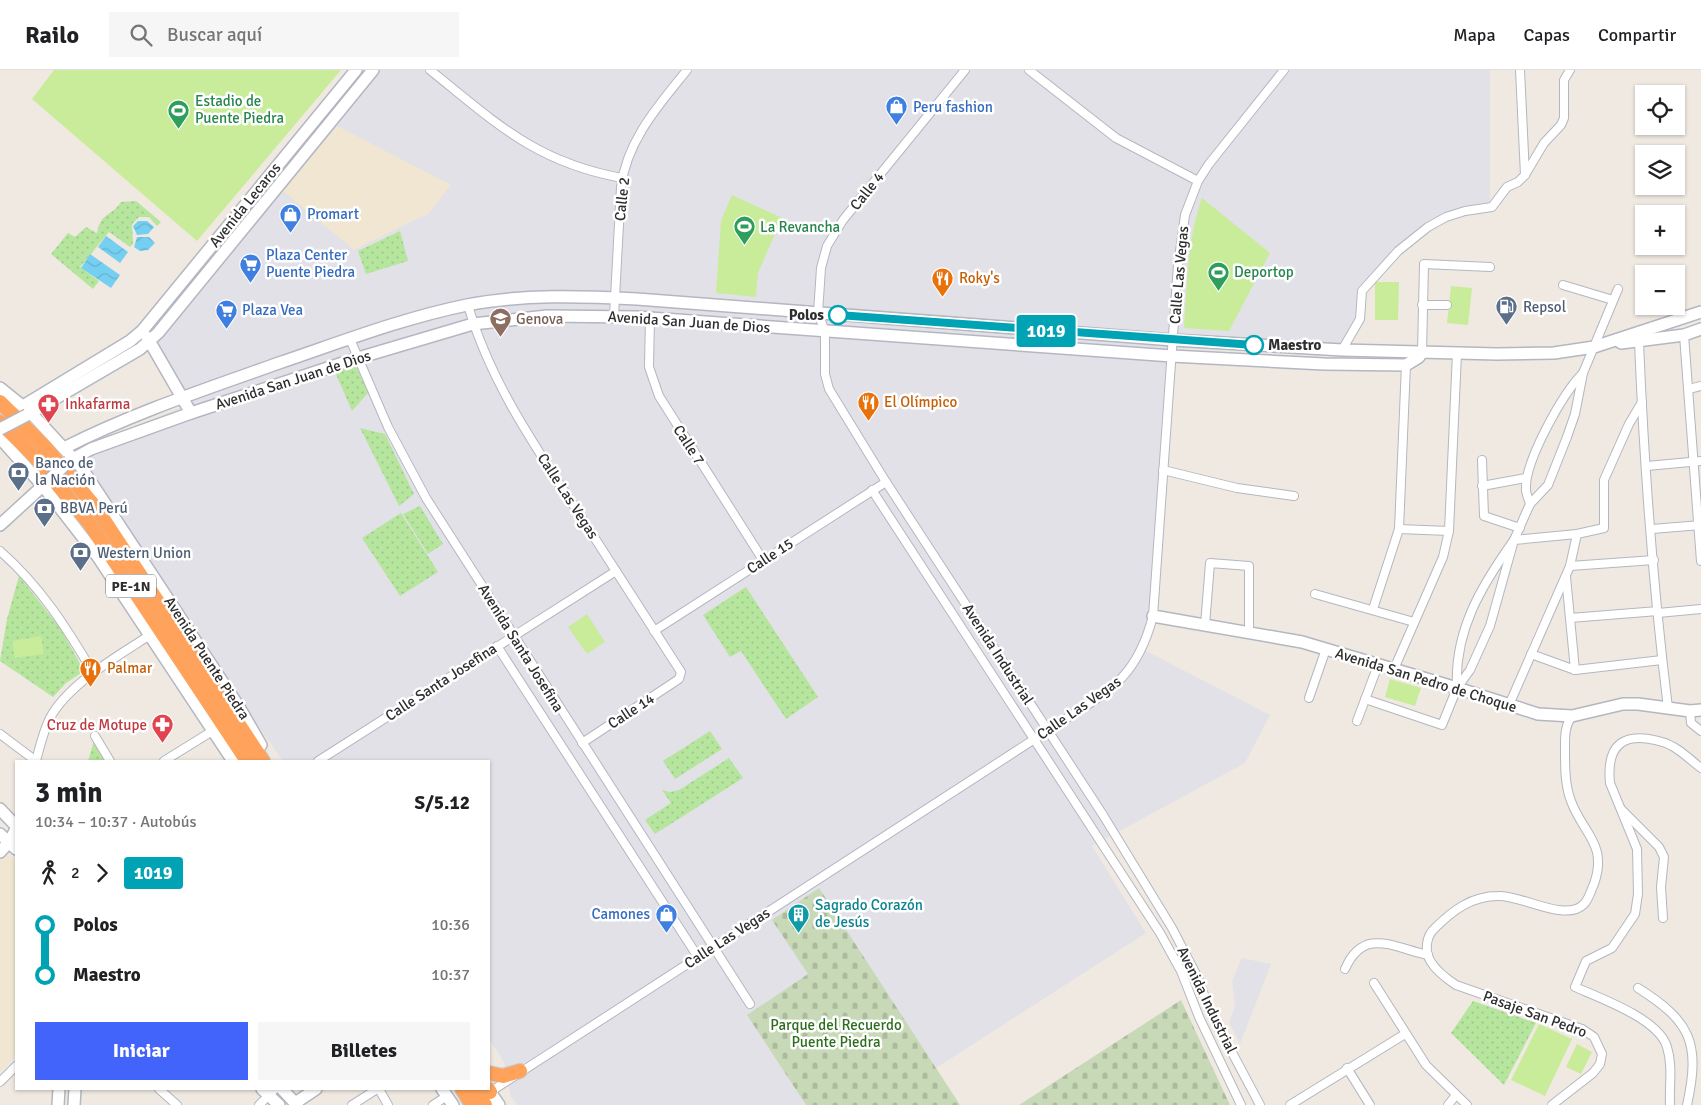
<!DOCTYPE html>
<html lang="es">
<head>
<meta charset="utf-8">
<style>
  :root { --surface:#fff; --page:#f6f6f6; --text:#202124; --muted:#757577; --line:#e0e0e0; --accent:#4264fb }
  body { margin:0; font-family:Signika,sans-serif; background:var(--page); color:var(--text); height:100vh; display:flex; flex-direction:column; font-size:19px; white-space:nowrap }
  * { box-sizing:border-box; margin:0 }
  p { font-size:16px; color:var(--muted) }
  .icon { flex:none; width:28px; height:28px; fill:none; stroke:currentColor; stroke-width:2; stroke-linecap:round; stroke-linejoin:round }
  .map { position:relative; flex:1; overflow:hidden }
  .sheet { position:absolute; left:15px; top:690px; width:475px; height:330px; display:flex; flex-direction:column; background:var(--surface); border-radius:0px; box-shadow:0 1px 4px #0004 }
  .sheet>* { flex:none }
  .badge { padding:0 10px; border-radius:4px; font-size:18px; line-height:32px }
  .buttons { position:absolute; left:1635px; top:15px; display:grid; gap:10px }
  .buttons a { display:grid; place-items:center; width:50px; height:50px; border-radius:0px; background:var(--surface); box-shadow:0 1px 4px #0004; font-size:25px }
  .map>.badge { position:absolute; translate:-50% -50%; box-shadow:0 0 0 2px #fff }
  .legs { display:flex; align-items:center; gap:8px; height:55px; padding:0 20px; font-size:16px }
  .legs p { margin-inline-start:auto }
  .overview { display:flex; align-items:center; justify-content:space-between; height:85px; padding:0 20px }
  h1 { font-size:28px; font-weight:800; line-height:38px }
  .button { display:flex; gap:10px; margin-top:auto; padding:10px 20px }
  .button a { flex:1; height:58px; border-radius:0px; background:var(--accent); color:#fff; font-size:20px; font-weight:800; line-height:58px; text-align:center }
  .button a+a { background:var(--page); color:var(--text) }
  ul { padding:0 20px; list-style:none }
  li { display:flex; align-items:center; gap:18px; height:50px; font-size:19px }
  li i { display:grid; place-items:center; width:8px; height:100%; margin:0 6px; background:currentColor }
  li i::after { content:''; width:12px; height:12px; margin:-6px; border:4px solid; border-radius:50%; background:var(--surface) }
  li p { margin-inline-start:auto }
  li:first-child i { background:linear-gradient(#0000 50%,currentColor 0) }
  li:last-child i { background:linear-gradient(currentColor 50%,#0000 0) }
  header { display:flex; align-items:center; gap:30px; box-sizing:border-box; height:70px; padding:0 25px; background:var(--surface); border-bottom:1px solid var(--line) }
  header strong { font-size:24px }
  nav { display:flex; gap:28px; margin-inline-start:auto; font-size:18px }
  .search { width:350px; height:45px; background:var(--page); display:flex; align-items:center; gap:12px; box-sizing:border-box; padding:0 18px; border-radius:0px; color:var(--muted); font-size:19px }
  .map>svg:first-child { display:block }
  .industrial { fill:#e3e1e8 }
  .education { fill:#f0e6d1 }
  .grass { fill:url(#grass-dots) }
  .cemetery { fill:url(#cemetery-stones) }
  .pitch { fill:#c9ec9a }
  .water { fill:url(#water-waves) }
  .lines { fill:none; stroke-linecap:round; stroke-linejoin:round }
  .street-casing { stroke:#b4b7c1; stroke-width:10 }
  .secondary-casing { stroke:#b4b7c1; stroke-width:14 }
  .highway-casing { stroke:#c9c9c9; stroke-width:16 }
  .street { stroke:#fff; stroke-width:8 }
  .secondary { stroke:#fff; stroke-width:11 }
  .highway { stroke:#ffa35c; stroke-width:14 }
  .secondary-bridge-casing { stroke:#b4b7c1; stroke-width:14; stroke-linecap:butt }
  .secondary-bridge { stroke:#fff; stroke-width:11 }
  .line-1-casing { stroke:#fff; stroke-width:11 }
  .line-1 { stroke:#00a3b4; stroke-width:8 }
  .stop-1-dot { fill:#fff; stroke:#00a3b4; stroke-width:2.5 }
  .labels { text-anchor:middle; dominant-baseline:central; stroke-width:5; stroke-linejoin:round; paint-order:stroke }
  .shield { fill:#fff; stroke:#6d6d6d; stroke-width:1 }
  .shield-label { font-size:14px; font-weight:bold; fill:#2e2e2e }
  .leisure-label { font-size:15px; fill:#27864d; stroke:#fff; text-anchor:start }
  .shop-label { font-size:15px; fill:#366cbe; stroke:#fff; text-anchor:start }
  .street-label { font-size:15px; fill:#2e2e2e; stroke:#fff }
  .food-label { font-size:15px; fill:#c56008; stroke:#fff; text-anchor:start }
  .service-label { font-size:15px; fill:#4e5e75; stroke:#fff; text-anchor:start }
  .stop-label { font-size:15px; font-weight:bold; fill:#2e2e2e; stroke:#fff; text-anchor:end }
  .education-label { font-size:15px; fill:#785e54; stroke:#fff; text-anchor:start }
  .health-label { font-size:15px; fill:#be3a42; stroke:#fff; text-anchor:start }
  .culture-label { font-size:15px; fill:#0d838f; stroke:#fff; text-anchor:start }
  .park-label { font-size:15px; fill:#2c6e1b; stroke:#fff }
</style>
</head>
<body>
<header>
<strong>Railo</strong>
<div class="search"><svg class="icon" aria-label="search" viewBox="0 0 24 24"><circle cx="10" cy="10" r="6"/><path d="M15 15l6 6"/></svg>Buscar aquí</div>
<nav><a>Mapa</a><a>Capas</a><a>Compartir</a></nav>
</header>
<div class="map">
<svg width="1701" height="1035" viewBox="0 0 1701 1035">
  <defs>
    <pattern id="grass-dots" width="8" height="8" patternUnits="userSpaceOnUse" patternTransform="scale(1.25)"><rect width="8" height="8" fill="#b6e59e"/><path d="M2 2h.1M6 6h.1" fill="none" stroke="#9dc588" stroke-width="1.8" stroke-linecap="round"/></pattern>
    <pattern id="cemetery-stones" width="16" height="16" patternUnits="userSpaceOnUse" patternTransform="scale(1.25)"><rect width="16" height="16" fill="#c8d9b8"/><path d="M2 7V4a2 2 0 0 1 4 0v3zM10 15v-3a2 2 0 0 1 4 0v3z" fill="#acbb9e"/></pattern>
    <pattern id="water-waves" width="16" height="10" patternUnits="userSpaceOnUse" patternTransform="scale(1.25)"><rect width="16" height="10" fill="#75cff0"/><path d="M0 5q4-4 8 0t8 0" fill="none" stroke="#66b2ce"/></pattern>
  </defs>
  <rect width="100%" height="100%" fill="#efe9e1"/>
  <g class="industrial">
    <path d="M365,0H1490V141L1454,147L1404,174L1359,219L1358,249L1337,286L1174,278L1154,542L1144,580L1270,645L1245,693L1092,776L1146,863L936,998L818,819L808,904L747,945L806,1035H517L511,1027L504,992L489,969V691H283L66,384L187,335L157,273L164,242Z"/>
    <path d="M1242,888L1271,894L1240,974L1229,952L1235,937L1232,911Z"/>
  </g>
  <g class="education">
    <path d="M337,56L451,115L429,143L354,180L283,121Z"/>
    <path d="M7,784L16,793V986L0,1002V791Z"/>
  </g>
  <g class="grass">
    <path d="M136,131L161,152L157,156L149,147H139L132,154L133,174L130,177L109,162L80,197L99,211L93,219L51,184L68,163L75,167L86,157L97,163C101,142 111,147 121,132Z"/>
    <path d="M400,161L408,191L366,204L358,181Z"/>
    <path d="M355,294L368,323L352,341L335,302Z"/>
    <path d="M360,358L385,364L414,424L399,436Z"/>
    <path d="M420,436L443,474L428,484L403,444Z"/>
    <path d="M401,443L438,502L400,526L362,468Z"/>
    <path d="M19,506L61,559L84,601L66,613L53,627L0,591L7,549Z"/>
    <path d="M746,517L818,627L786,649L741,581L730,587L703,545Z"/>
    <path d="M710,661L722,679L675,709L663,691Z"/>
    <path d="M95,667L109,691H88Z"/>
    <path d="M729,688L743,708L655,764L645,750L671,733L662,720L670,722L679,720Z"/>
    <path d="M1473,931L1536,953L1504,1015L1451,963Z"/>
  </g>
  <g class="cemetery">
    <path d="M819,818L960,1035H806L747,945L808,904L772,850Z"/>
    <path d="M1181,930L1230,1035H1019Z"/>
  </g>
  <g class="pitch">
    <path d="M54,0H341L197,171L32,29Z"/>
    <path d="M732,125L782,148L758,203L756,227L716,223L721,150Z"/>
    <path d="M1202,128L1270,183L1229,261L1184,258C1187,214 1187,170 1202,128Z"/>
    <path d="M1375,212H1399L1398,250H1375Z"/>
    <path d="M1451,216L1472,218L1468,255L1447,253Z"/>
    <path d="M587,544L605,572L587,584L568,557Z"/>
    <path d="M41,566L44,584L15,588L12,571Z"/>
    <path d="M1390,609L1421,618L1415,636L1385,627Z"/>
    <path d="M1539,954L1572,969L1545,1026L1511,1010Z"/>
    <path d="M1577,974L1592,982L1581,1004L1566,997Z"/>
  </g>
  <g class="water">
    <path d="M138,151H147L154,157L148,164L137,165L133,156Z"/>
    <path d="M106,166L128,182L120,193L98,177Z"/>
    <path d="M137,167H149L155,173L148,180L140,181L134,177Z"/>
    <path d="M90,184L120,205L111,218L81,198Z"/>
  </g>
  <g class="lines">
    <defs>
      <g id="street">
        <path d="M430,0C496,53 535,92 622,108"/>
        <path d="M965,0L843,150L827,176L821,198L818,243L825,262V304L829,319L886,412L1103,745L1172,858L1198,908L1210,941L1260,1035"/>
        <path d="M1029,0L1116,68L1198,111"/>
        <path d="M1520,0L1525,105"/>
        <path d="M1563,215L1613,230"/>
        <path d="M468,235C489,309 534,375 576,439C611,493 646,548 681,602L679,609L582,673"/>
        <path d="M1422,235H1447"/>
        <path d="M614,246L621,117C627,70 659,35 687,0"/>
        <path d="M650,248L649,297L659,326L763,490"/>
        <path d="M1684,265L1701,491"/>
        <path d="M350,269L388,357L426,428L750,934"/>
        <path d="M1639,272C1644,394 1653,517 1668,638"/>
        <path d="M1342,280L1360,249L1362,221L1398,181L1428,157L1446,147L1465,141L1492,137L1507,117L1518,112L1525,105L1544,73L1561,55L1564,48V10L1570,0"/>
        <path d="M1422,282L1424,194L1490,197"/>
        <path d="M1689,319L1701,316"/>
        <path d="M1482,390L1484,446L1520,458"/>
        <path d="M1647,396L1701,391"/>
        <path d="M1163,400L1237,418L1294,426"/>
        <path d="M1482,416L1526,408"/>
        <path d="M872,420L1160,863L1181,901L1199,947L1241,1035"/>
        <path d="M1530,434C1529,430 1526,424 1526,420C1524,392 1563,323 1583,303"/>
        <path d="M1399,459L1449,461"/>
        <path d="M1652,459L1701,455"/>
        <path d="M0,481C41,517 66,557 94,604"/>
        <path d="M1570,496L1654,490"/>
        <path d="M1566,507L1575,600"/>
        <path d="M1315,524L1414,552"/>
        <path d="M1373,539L1399,459L1406,295"/>
        <path d="M1658,543L1701,539"/>
        <path d="M1570,548L1658,541"/>
        <path d="M1205,555L1210,493L1249,496V563"/>
        <path d="M654,561L886,412"/>
        <path d="M497,576L698,887"/>
        <path d="M1531,584L1575,600L1662,590"/>
        <path d="M1394,599L1443,487L1449,461L1457,283"/>
        <path d="M1457,618C1454,560 1482,515 1514,470L1577,464L1604,458V410L1629,354L1642,332"/>
        <path d="M1309,628L1326,579"/>
        <path d="M1365,629L1442,655L1457,618L1470,600L1490,556L1514,470L1530,434L1548,415L1567,367L1575,344L1583,303L1618,219"/>
        <path d="M1509,635L1570,496L1577,464"/>
        <path d="M1690,641L1691,653L1701,661"/>
        <path d="M1357,651L1378,595"/>
        <path d="M0,664L36,691"/>
        <path d="M95,666L110,691"/>
        <path d="M36,691C40,676 43,662 50,648C68,614 118,586 150,565"/>
        <path d="M164,691L214,660"/>
        <path d="M318,691L616,501"/>
        <path d="M1621,739L1659,777L1664,787L1661,817L1663,848"/>
        <path d="M1345,899C1364,856 1394,878 1428,885"/>
        <path d="M1374,913L1426,995L1467,1035"/>
        <path d="M1638,918C1690,951 1701,972 1687,1035"/>
        <path d="M1347,998L1370,1035"/>
        <path d="M0,1012L16,996"/>
        <path d="M159,1019L177,1035"/>
        <path d="M379,1019L388,1035"/>
        <path d="M490,1022L1047,661C1102,624 1135,615 1153,546L1178,195L1185,145L1198,111L1209,94L1284,0"/>
        <path d="M259,1035L275,1019"/>
        <path d="M352,1035L377,1019"/>
        <path d="M433,1035L447,1026"/>
        <path d="M1290,1035L1405,964"/>
        <path d="M1448,1035L1456,1025"/>
        <path d="M1552,1035L1593,1003L1600,994L1602,984L1594,967L1582,959L1456,915C1447,909 1437,902 1431,892C1424,881 1426,866 1435,858C1453,840 1472,826 1498,826C1522,825 1566,853 1584,834C1589,829 1591,820 1594,814C1608,774 1583,764 1571,731C1565,716 1565,697 1565,682C1565,668 1564,657 1572,646"/>
        <path d="M1670,1035C1669,1016 1673,996 1667,977C1659,949 1600,928 1575,917L1586,891L1612,878L1635,844L1638,824L1637,779L1610,713C1606,673 1625,661 1662,672C1677,676 1689,689 1701,698"/>
      </g>
      <g id="secondary">
        <path d="M147,267L191,343"/>
        <path d="M1621,273L1684,265L1701,259"/>
        <path d="M0,318L31,343L81,397L239,637L261,675"/>
        <path d="M23,336L130,271L142,261L356,0"/>
        <path d="M27,345L140,279L158,263L373,0"/>
        <path d="M0,368L43,416L98,487L233,691"/>
        <path d="M64,378C133,343 206,319 279,293C341,272 403,248 467,235C522,224 581,226 637,229L1173,270L1342,280L1497,284L1554,283L1594,277L1701,242"/>
        <path d="M69,391L91,379L191,343L358,288L473,254L547,246L636,247L1172,286L1324,294L1406,295L1419,287L1422,282"/>
        <path d="M0,455L47,412"/>
        <path d="M1153,546L1302,572L1457,618L1538,644L1572,646L1623,634H1638L1690,641L1701,640"/>
        <path d="M0,739L16,756"/>
        <path d="M0,764L16,779"/>
        <path d="M0,782L9,772L16,759"/>
        <path d="M262,1019L279,1035"/>
        <path d="M282,1019L297,1035"/>
        <path d="M442,1019L453,1035"/>
        <path d="M490,1022L499,1035"/>
        <path d="M295,1033L316,1019"/>
        <path d="M58,1035L59,1019"/>
        <path d="M74,1035L75,1019"/>
      </g>
      <g id="highway">
        <path d="M0,332L45,377L96,438L263,691"/>
        <path d="M0,352L36,388L89,453L247,691"/>
        <path d="M489,1003L503,1006L520,1001"/>
        <path d="M462,1019L472,1035"/>
        <path d="M474,1019L485,1035"/>
        <path d="M488,1019L490,1022"/>
      </g>
    </defs>
    <use href="#street" class="street-casing"/>
    <use href="#secondary" class="secondary-casing"/>
    <use href="#highway" class="highway-casing"/>
    <use href="#street" class="street"/>
    <use href="#secondary" class="secondary"/>
    <use href="#highway" class="highway"/>
    <defs>
      <g id="secondary-bridge">
        <path d="M0,359L27,345"/>
        <path d="M47,412L69,391"/>
      </g>
    </defs>
    <use href="#secondary-bridge" class="secondary-bridge-casing"/>
    <use href="#secondary-bridge" class="secondary-bridge"/>
  </g>
  <g class="lines">
    <defs>
      <path id="line-1" d="M838,245L1254,275"/>
    </defs>
    <use href="#line-1" class="line-1-casing"/>
    <use href="#line-1" class="line-1"/>
  </g>
  <defs>
    <symbol id="shop-pin" viewBox="-11 -11 22 30"><path d="M0 17L-7.5 6A9.5 9.5 0 1 1 7.5 6Z" fill="#3f7fe0" stroke="#fff"/><path d="M-5-2.5h2.3a2.7 3.5 0 0 1 5.4 0H5L5.5 6h-11ZM-1.5-2.5h3a1.5 2.3 0 0 0-3 0Z" fill="#fff"/></symbol>
    <symbol id="stadium-pin" viewBox="-11 -11 22 30"><path d="M0 17L-7.5 6A9.5 9.5 0 1 1 7.5 6Z" fill="#2e9e5b" stroke="#fff"/><path d="M0-5a6.5 5 0 1 0 0 10a6.5 5 0 1 0 0-10ZM-3.5-1.8h7v3.6h-7Z" fill="#fff"/></symbol>
    <symbol id="supermarket-pin" viewBox="-11 -11 22 30"><path d="M0 17L-7.5 6A9.5 9.5 0 1 1 7.5 6Z" fill="#3f7fe0" stroke="#fff"/><path d="M-6-5.5h2.5l.6 2H6L4.5 2H-2.5L-4.4-4H-6ZM-1.5 3.2a1.3 1.3 0 1 0 .1 0ZM3 3.2a1.3 1.3 0 1 0 .1 0Z" fill="#fff"/></symbol>
    <symbol id="restaurant-pin" viewBox="-11 -11 22 30"><path d="M0 17L-7.5 6A9.5 9.5 0 1 1 7.5 6Z" fill="#e8710a" stroke="#fff"/><path d="M-5-6h1v4h1v-4h1v4h1v-4h1v5L-1.5 .5V6h-2V.5L-5-1ZM5-6V6H3V1.5H1.5Q1.5-4 5-6Z" fill="#fff"/></symbol>
    <symbol id="fuel-pin" viewBox="-11 -11 22 30"><path d="M0 17L-7.5 6A9.5 9.5 0 1 1 7.5 6Z" fill="#5c6f8a" stroke="#fff"/><path d="M-5.5-6h7V0h2V4h1.3V-2.5L3-4.5l.8-.8L6-3V5H2.5V1h-1V6h-7ZM-4.2-4.7v3.2H.2V-4.7Z" fill="#fff"/></symbol>
    <symbol id="school-pin" viewBox="-11 -11 22 30"><path d="M0 17L-7.5 6A9.5 9.5 0 1 1 7.5 6Z" fill="#8d6e63" stroke="#fff"/><path d="M0-5L7-2L0 1L-7-2ZM-4 1L0 2.5L4 1V4Q0 6-4 4Z" fill="#fff"/></symbol>
    <symbol id="pharmacy-pin" viewBox="-11 -11 22 30"><path d="M0 17L-7.5 6A9.5 9.5 0 1 1 7.5 6Z" fill="#e0444e" stroke="#fff"/><path d="M-2-6h4v4h4v4h-4v4h-4v-4h-4v-4h4Z" fill="#fff"/></symbol>
    <symbol id="bank-pin" viewBox="-11 -11 22 30"><path d="M0 17L-7.5 6A9.5 9.5 0 1 1 7.5 6Z" fill="#5c6f8a" stroke="#fff"/><path d="M-6-4H6V4H-6ZM0-2.3a2.3 2.3 0 1 0 0 4.6a2.3 2.3 0 1 0 0-4.6Z" fill="#fff"/></symbol>
    <symbol id="building-pin" viewBox="-11 -11 22 30"><path d="M0 17L-7.5 6A9.5 9.5 0 1 1 7.5 6Z" fill="#0f9aa8" stroke="#fff"/><path d="M-4-6H4V6H1V3H-1V6H-4ZM-2.5-4.3h1.7v1.8h-1.7ZM.8-4.3h1.7v1.8H.8ZM-2.5-1h1.7V.8h-1.7ZM.8-1h1.7V.8H.8Z" fill="#fff"/></symbol>
  </defs>
  <g fill-rule="evenodd">
    <use href="#shop-pin" x="884" y="24" width="25" height="34"/>
    <use href="#stadium-pin" x="166" y="28" width="25" height="34"/>
    <use href="#shop-pin" x="278" y="132" width="25" height="34"/>
    <use href="#stadium-pin" x="732" y="144" width="25" height="34"/>
    <use href="#supermarket-pin" x="238" y="182" width="25" height="34"/>
    <use href="#stadium-pin" x="1206" y="190" width="25" height="34"/>
    <use href="#restaurant-pin" x="930" y="196" width="25" height="34"/>
    <use href="#fuel-pin" x="1494" y="224" width="25" height="34"/>
    <use href="#supermarket-pin" x="214" y="228" width="25" height="34"/>
    <use href="#school-pin" x="488" y="236" width="25" height="34"/>
    <use href="#restaurant-pin" x="856" y="320" width="25" height="34"/>
    <use href="#pharmacy-pin" x="36" y="322" width="25" height="34"/>
    <use href="#bank-pin" x="6" y="390" width="25" height="34"/>
    <use href="#bank-pin" x="32" y="426" width="25" height="34"/>
    <use href="#bank-pin" x="68" y="470" width="25" height="34"/>
    <use href="#restaurant-pin" x="78" y="586" width="25" height="34"/>
    <use href="#pharmacy-pin" x="150" y="642" width="25" height="34"/>
    <use href="#shop-pin" x="654" y="832" width="25" height="34"/>
    <use href="#building-pin" x="786" y="832" width="25" height="34"/>
  </g>
  <g class="stop-1-dot">
    <circle cx="838" cy="245" r="9"/>
    <circle cx="1254" cy="275" r="9"/>
  </g>
  <g class="labels">
    <rect class="shield" x="106" y="504.5" width="50" height="23" rx="4"/>
    <g class="shield-label">
      <text x="131" y="516">PE-1N</text>
    </g>
    <g class="leisure-label">
      <text x="195" y="31">Estadio de<tspan x="195" dy="17">Puente Piedra</tspan></text>
      <text x="760" y="157">La Revancha</text>
      <text x="1234" y="202">Deportop</text>
    </g>
    <g class="shop-label">
      <text x="913" y="37">Peru fashion</text>
      <text x="307" y="144">Promart</text>
      <text x="266" y="185">Plaza Center<tspan x="266" dy="17">Puente Piedra</tspan></text>
      <text x="242" y="240">Plaza Vea</text>
      <text x="650" y="844" text-anchor="end">Camones</text>
    </g>
    <g class="street-label">
      <text transform="translate(867 121) rotate(-51)">Calle 4</text>
      <text transform="translate(622 129) rotate(-84)">Calle 2</text>
      <text transform="translate(245 135) rotate(-51)">Avenida Lecaros</text>
      <text transform="translate(1179 205) rotate(-85)">Calle Las Vegas</text>
      <text transform="translate(689 252) rotate(4)">Avenida San Juan de Dios</text>
      <text transform="translate(293 310) rotate(-18)">Avenida San Juan de Dios</text>
      <text transform="translate(689 375) rotate(57)">Calle 7</text>
      <text transform="translate(568 426) rotate(57)">Calle Las Vegas</text>
      <text transform="translate(770 486) rotate(-33)">Calle 15</text>
      <text transform="translate(521 578) rotate(58)">Avenida Santa Josefina</text>
      <text transform="translate(998 584) rotate(57)">Avenida Industrial</text>
      <text transform="translate(207 588) rotate(57)">Avenida Puente Piedra</text>
      <text transform="translate(1426 610) rotate(17)">Avenida San Pedro de Choque</text>
      <text transform="translate(441 612) rotate(-33)">Calle Santa Josefina</text>
      <text transform="translate(1079 638) rotate(-35)">Calle Las Vegas</text>
      <text transform="translate(631 641) rotate(-33)">Calle 14</text>
      <text transform="translate(727 868) rotate(-33)">Calle Las Vegas</text>
      <text transform="translate(1207 930) rotate(64)">Avenida Industrial</text>
      <text transform="translate(1535 944) rotate(20)">Pasaje San Pedro</text>
    </g>
    <g class="food-label">
      <text x="959" y="208">Roky's</text>
      <text x="884" y="332">El Olímpico</text>
      <text x="107" y="598">Palmar</text>
    </g>
    <g class="service-label">
      <text x="1523" y="237">Repsol</text>
      <text x="35" y="393">Banco de<tspan x="35" dy="17">la Nación</tspan></text>
      <text x="60" y="438">BBVA Perú</text>
      <text x="97" y="483">Western Union</text>
    </g>
    <g class="stop-label">
      <text x="824" y="245">Polos</text>
      <text x="1268" y="275" text-anchor="start">Maestro</text>
    </g>
    <g class="education-label">
      <text x="516" y="249">Genova</text>
    </g>
    <g class="health-label">
      <text x="65" y="334">Inkafarma</text>
      <text x="147" y="655" text-anchor="end">Cruz de Motupe</text>
    </g>
    <g class="culture-label">
      <text x="815" y="835">Sagrado Corazón<tspan x="815" dy="17">de Jesús</tspan></text>
    </g>
    <g class="park-label">
      <text x="836" y="955">Parque del Recuerdo<tspan x="836" dy="17">Puente Piedra</tspan></text>
    </g>
  </g>
</svg>
<div class="buttons">
<a><svg class="icon" aria-label="locate" viewBox="0 0 24 24"><circle cx="12" cy="12" r="6"/><path d="M12 2v4M12 18v4M2 12h4M18 12h4"/></svg></a>
<a><svg class="icon" aria-label="layers" viewBox="0 0 24 24"><path d="M12 4l9 5-9 5-9-5zM3 14l9 5 9-5"/></svg></a>
<a>+</a>
<a>−</a>
</div>
<b class="badge" style="left:1046px;top:261px;background:#00a3b4;color:#fff">1019</b>
<section class="sheet">
<div class="overview"><div><h1>3 min</h1><p>10:34 – 10:37 · Autobús</p></div><b>S/5.12</b></div>
<div class="legs"><svg class="icon" aria-label="walk" viewBox="0 0 24 24"><circle cx="13" cy="4" r="2"/><path d="M13 8l-2 6 4 7M11 14l-3 7M7 12l3-4h3l4 4"/></svg>2<svg class="icon" aria-label="forward" viewBox="0 0 24 24"><path d="M9 5l7 7-7 7"/></svg><b class="badge" style="background:#00a3b4;color:#fff">1019</b></div>
<ul>
<li><i style="color:#00a3b4"></i><b>Polos</b><p>10:36</p></li>
<li><i style="color:#00a3b4"></i><b>Maestro</b><p>10:37</p></li>
</ul>
<div class="button"><a>Iniciar</a><a>Billetes</a></div>
</section>
</div>
</body>
</html>
